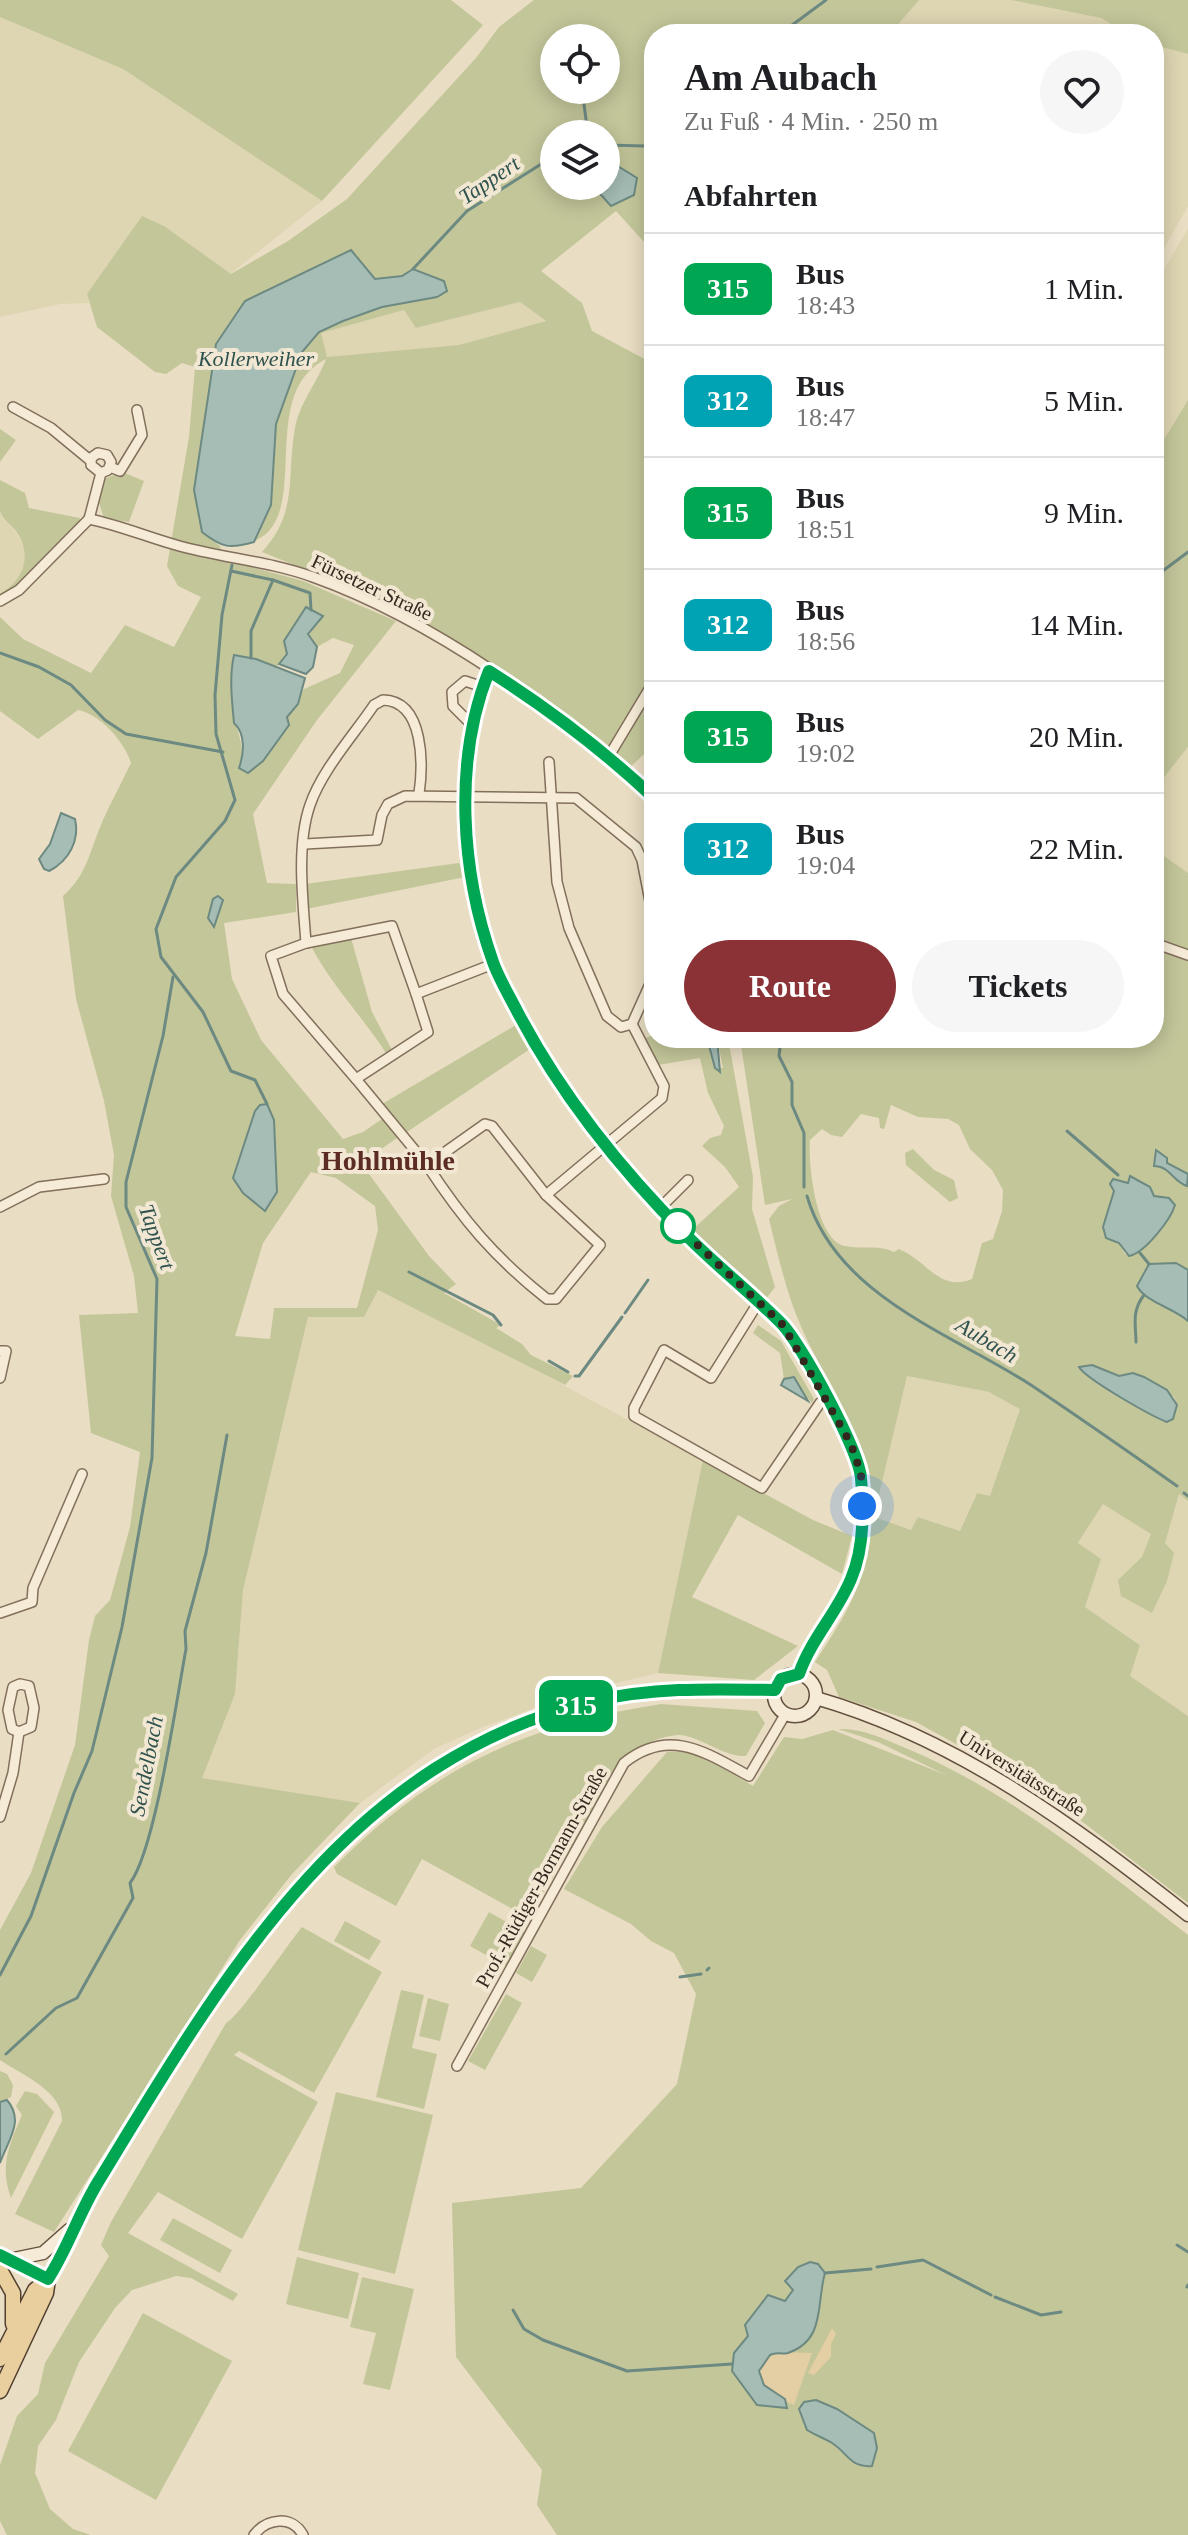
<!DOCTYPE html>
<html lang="de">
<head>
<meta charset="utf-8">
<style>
  :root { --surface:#fff; --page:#f6f6f6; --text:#202124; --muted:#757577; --line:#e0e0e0; --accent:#8b3236 }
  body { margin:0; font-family:Georgia,serif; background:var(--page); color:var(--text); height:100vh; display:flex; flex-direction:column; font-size:30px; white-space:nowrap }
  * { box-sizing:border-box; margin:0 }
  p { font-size:26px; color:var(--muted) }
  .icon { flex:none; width:44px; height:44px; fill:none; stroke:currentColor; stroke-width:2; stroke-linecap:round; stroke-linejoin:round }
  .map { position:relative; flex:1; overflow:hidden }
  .sheet { position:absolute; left:644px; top:24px; width:520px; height:1024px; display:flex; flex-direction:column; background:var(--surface); border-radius:32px; box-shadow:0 4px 20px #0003 }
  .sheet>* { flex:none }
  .badge { padding:0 16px; border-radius:12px; font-size:28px; line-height:52px }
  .buttons { position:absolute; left:540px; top:24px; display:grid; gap:16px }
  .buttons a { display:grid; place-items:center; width:80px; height:80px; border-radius:50%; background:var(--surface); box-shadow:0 4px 20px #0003; font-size:40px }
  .you { position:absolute; width:40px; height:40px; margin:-20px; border:6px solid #fff; border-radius:50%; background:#1a73e8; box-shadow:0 0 0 12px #1a73e833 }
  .map>.badge { position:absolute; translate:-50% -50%; box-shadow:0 0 0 4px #fff }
  h2 { padding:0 40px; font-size:30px; line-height:72px }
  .round { display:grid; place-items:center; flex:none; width:84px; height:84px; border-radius:42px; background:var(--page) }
  .overview { display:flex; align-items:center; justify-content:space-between; height:136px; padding:0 40px }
  h1 { font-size:38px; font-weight:700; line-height:60px }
  .primary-button { display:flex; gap:16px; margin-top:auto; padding:16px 40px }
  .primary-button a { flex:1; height:92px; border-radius:48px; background:var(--accent); color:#fff; font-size:32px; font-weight:700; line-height:92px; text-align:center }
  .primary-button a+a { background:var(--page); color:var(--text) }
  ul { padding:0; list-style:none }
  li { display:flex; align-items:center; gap:24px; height:112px; padding:0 40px; border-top:2px solid var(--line) }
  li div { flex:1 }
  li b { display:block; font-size:30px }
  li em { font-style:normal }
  li .badge { min-width:88px; font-weight:700; text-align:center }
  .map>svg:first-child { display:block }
  .farmland { fill:#ded5b2 }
  .green { fill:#c3c699; fill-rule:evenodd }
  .sand { fill:#e3cfa3 }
  .water { fill:#a5bdb5; stroke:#6d8a82; stroke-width:2 }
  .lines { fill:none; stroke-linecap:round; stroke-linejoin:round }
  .stream { stroke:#6d8a82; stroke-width:3 }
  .street-casing { stroke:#826f5c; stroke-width:12 }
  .secondary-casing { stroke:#64503f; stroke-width:15 }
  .primary-casing { stroke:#503e30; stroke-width:17 }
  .street { stroke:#f5ebd6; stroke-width:9 }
  .secondary { stroke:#f5ebd6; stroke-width:12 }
  .primary { stroke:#e9cf9e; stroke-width:14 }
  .line-casing { stroke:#fff; stroke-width:18 }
  .line { stroke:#00a651; stroke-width:12 }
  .walk { stroke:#33281e; stroke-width:8; stroke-dasharray:0 14.4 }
  .stop-dot { fill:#fff; stroke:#00a651; stroke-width:4 }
  .labels { text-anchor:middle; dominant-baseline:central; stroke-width:8; stroke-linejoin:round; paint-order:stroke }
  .street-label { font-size:20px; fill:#33281e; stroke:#f2e7d2 }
  .water-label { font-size:22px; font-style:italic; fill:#2f524e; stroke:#f2e7d2 }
  .district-label { font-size:28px; font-weight:bold; fill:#5c2c22; stroke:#f2e7d2 }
</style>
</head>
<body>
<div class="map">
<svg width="1188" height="2535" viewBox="0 0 1188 2535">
  <rect width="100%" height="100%" fill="#e9ddc3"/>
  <g class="farmland">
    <path d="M919,0H1011L1101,18L1128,34H890Z"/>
    <path d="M0,17L123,69L322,201L230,274L209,261L87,294L89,303L60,304L0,317Z"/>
    <path d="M1154,45L1188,54V206L1154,266Z"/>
    <path d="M1188,229V400L1154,456V286Z"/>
    <path d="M520,302L546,321L459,345L327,358L320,333L404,310L417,328Z"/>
    <path d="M0,512L18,535L27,555L21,574L12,587L0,594Z"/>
    <path d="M1188,747V873L1154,849V790Z"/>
    <path d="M377,1290L475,1338L703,1460L658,1673L575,1693L478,1729L434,1749L360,1803L201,1778L235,1694L243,1590L308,1317H363Z"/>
    <path d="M907,1376L989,1392L1020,1408L990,1497L976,1493L960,1531L919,1517L912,1530L872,1516Z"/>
    <path d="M1179,1494L1188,1501V1716L1129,1676L1140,1644L1085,1607L1101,1559L1078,1544L1103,1504L1165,1542Z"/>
  </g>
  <g class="green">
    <path d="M0,0H451L483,25L322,201L123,69L0,17Z"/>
    <path d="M534,0H919L890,34H654V253L616,211L541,271L582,303L592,331L654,364V745L628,769C520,675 395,604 262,552C299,511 286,478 295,428C299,404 318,381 326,359C262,391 304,491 269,531C266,535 259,538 254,542L271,505L276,424L302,352L319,332L343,321L382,307L437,297L402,276L375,279L216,344L194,490L202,532L220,546L225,560L303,581L396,621L317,720L253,814L267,883L296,884V912L224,923L232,979L261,1040L343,1139L363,1132L382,1119L397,1138L361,1163L429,1256L456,1284L444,1293L501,1325L496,1328L522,1344L531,1355L573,1376L565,1385L378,1290L364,1317H308L243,1590L235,1694L202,1778L360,1803L292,1874L240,1940L54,2232L15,2214L62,2121C63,2091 22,2075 0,2060V1930L31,1873L75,1745L89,1640L95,1616L110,1600L130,1527L140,1452L91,1433L79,1315L138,1313L134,1276L111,1196L114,1155L104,1101L76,999L63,896C88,874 90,849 103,820C112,800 122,782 131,763C124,741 100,714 78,710L38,739L0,711V617L23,639L91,673L125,625L174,647L201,597L178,586L167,566L189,437L195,367L182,363L166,374L155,372L97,327L87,294L142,216L164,226L231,274L288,241L347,199L476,58L499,27ZM554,38H606V90H554ZM554,134H606V167L616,165L637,178L611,206L593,186H554ZM520,302L546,321L459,345L327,357L321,333L404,310L416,328ZM316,625L307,638L317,647L333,638L354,645L340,673L304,689L263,761L253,770L239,768C249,742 229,722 233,698C235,685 248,670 256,659L276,667ZM255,1111L274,1120L277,1192L233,1179ZM311,1172L336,1178L375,1206L378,1230L357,1308H274L270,1339L235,1336L263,1243Z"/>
    <path d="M1011,0H1188V54L1154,45V34H1128L1101,18Z"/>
    <path d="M1188,400V747L1154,790V456Z"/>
    <path d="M0,429L16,440L0,462Z"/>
    <path d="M122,472L144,481L129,522L104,518L99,503L104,479Z"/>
    <path d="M0,480L25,493L29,508L80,518L78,528L27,582L0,601V594C24,580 33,555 16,531C11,525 2,518 0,511C0,503 0,489 0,480Z"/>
    <path d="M1154,849L1188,873V952L1154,940Z"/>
    <path d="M459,863L465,877L306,909L305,884Z"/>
    <path d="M351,938L372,1012L393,1052L388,1056C363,1017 332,986 311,946Z"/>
    <path d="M1154,943L1188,955V1174L1166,1163L1159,1152V1166L1175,1176L1179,1183L1188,1184V1270L1153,1263L1146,1267L1139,1282L1156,1300L1188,1321V1501L1179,1494L1165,1543L1174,1553L1167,1581L1152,1613L1121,1596L1118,1580L1142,1557L1151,1534L1103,1504L1078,1543L1101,1559L1085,1607L1140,1645L1130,1676L1188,1716V1903L1045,1793L916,1722L839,1697L827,1670L815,1662C853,1604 864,1586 872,1516L911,1530L918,1517L960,1531L977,1493L990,1496L1020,1409L989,1392L907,1376L878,1499L873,1502C865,1437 830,1390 803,1331C787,1296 778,1256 769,1219L779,1206L792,1199L765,1205L740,1038H1154ZM891,1105L918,1117L948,1119L959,1125L970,1149L992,1170L1003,1190L1002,1211L993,1239L982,1243L972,1279C939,1292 929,1262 899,1249L894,1252C877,1244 863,1250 845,1246C816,1240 808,1165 810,1140L822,1129L831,1135L842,1137L861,1114L879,1118L880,1128L884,1129ZM1128,1178L1148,1185L1154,1196L1169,1198L1175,1205C1171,1222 1144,1257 1125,1254L1119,1243L1106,1238L1103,1231L1114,1191L1110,1184L1113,1180L1129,1183ZM1110,1373L1119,1376L1133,1373L1174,1397L1177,1405L1173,1419L1167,1422L1114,1394L1094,1378Z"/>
    <path d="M516,1025L530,1049L404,1134L382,1104Z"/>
    <path d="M654,1035L707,1038L715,1068H723L717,1038H728L753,1177L752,1209L775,1287L765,1300L692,1230L739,1187L725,1167L702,1146L710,1138L721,1135L724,1126L708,1093L700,1058L658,1065L645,1038Z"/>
    <path d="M913,1149L934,1170L954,1180L958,1198L950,1202L906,1165L905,1153Z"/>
    <path d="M758,1325L781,1341L814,1399L812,1403L791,1379H784L780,1353L753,1333Z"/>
    <path d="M703,1460L813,1520L852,1536L842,1574L738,1515L692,1597L798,1646L754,1680L658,1673Z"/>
    <path d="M661,1704L757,1711L765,1723L746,1756C722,1757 696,1733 677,1735C670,1736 659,1738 653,1741C627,1754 546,1886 529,1918L422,1859L396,1906L337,1874L334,1867C434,1767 522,1726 661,1704Z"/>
    <path d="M838,1729C863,1728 884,1739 908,1749C1012,1793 1099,1866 1188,1935V2535H557L537,2505L542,2470L456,2357L452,2203L581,2188L677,2084L696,1994L674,1953L651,1941L631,1924L564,1889L602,1827L667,1752C698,1748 727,1771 753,1786L784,1737L802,1739L833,1730L946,1775L878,1742Z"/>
    <path d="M489,1912L526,1933L507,1967L470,1946Z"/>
    <path d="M345,1921L381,1941L369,1960L334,1941Z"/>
    <path d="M302,1927L382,1972L314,2093L239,2051L234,2055L318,2102L242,2239L158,2192L128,2233L238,2294L233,2301L191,2278L176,2276L132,2290L115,2308L79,2362L56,2420L38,2446L35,2473L50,2509L73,2529L91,2535H7L0,2521V2465L17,2416L38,2394L45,2363L109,2256L101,2245L111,2222L226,2023C240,2016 287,1945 302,1927Z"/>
    <path d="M531,1946L547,1955L532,1982L516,1973Z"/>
    <path d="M401,1990L424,1995L412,2048L437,2054L424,2109L376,2097Z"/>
    <path d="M506,1994L522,2003L485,2070L468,2061Z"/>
    <path d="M428,1998L449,2004L440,2041L419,2036Z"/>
    <path d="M0,2071L7,2074L13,2085L11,2097L0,2102Z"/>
    <path d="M25,2091L37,2094L54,2112L11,2198C0,2165 8,2148 22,2115L16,2106Z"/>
    <path d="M336,2092L433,2115L395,2274L298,2250Z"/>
    <path d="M173,2218L232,2250L220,2273L160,2240Z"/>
    <path d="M297,2257L359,2273L348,2319L286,2304Z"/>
    <path d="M362,2277L414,2289L390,2390L363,2384L376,2333L350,2327Z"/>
    <path d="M143,2313L232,2361L156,2500L68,2451Z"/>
  </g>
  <g class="sand">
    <path d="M832,2328L836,2334L831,2344V2357L814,2375L808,2373Z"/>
    <path d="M776,2352L812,2353L794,2405C778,2398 757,2386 760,2366Z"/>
  </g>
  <g class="water">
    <path d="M616,165L637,178L634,195L611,206L593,186H606V167Z"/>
    <path d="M351,250L375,279L402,276L413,269L444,281L447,291L437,297L382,307L343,321L319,332L302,352L276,424L271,505L254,542C230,549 222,548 202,532L194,490L216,344L245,301Z"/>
    <path d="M306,607L323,616L308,634L317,647L313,667L306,674L279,664L287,654L284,641Z"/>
    <path d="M234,655L256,659L305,678L298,704L287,717L289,725L263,761L248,773L239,768C244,754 246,734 234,723C232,701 229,677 234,655Z"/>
    <path d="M61,813L75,819C80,840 69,861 49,871L44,869L39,859L50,844Z"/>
    <path d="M218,896L223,900L214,927L208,918L213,899Z"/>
    <path d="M707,1038H717L720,1072L715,1068Z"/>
    <path d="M267,1104L274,1120L277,1192L265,1211L243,1193L233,1178L255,1111L260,1105Z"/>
    <path d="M1156,1150L1167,1158V1163L1188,1174L1187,1186C1173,1182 1170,1166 1154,1166Z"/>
    <path d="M1130,1176L1150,1187L1154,1196L1169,1198L1175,1205C1171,1219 1145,1253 1129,1256L1119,1243L1106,1238L1103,1227L1114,1191L1110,1184L1113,1179L1128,1183Z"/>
    <path d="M1176,1263L1188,1270V1321C1174,1308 1145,1302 1137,1286L1149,1264Z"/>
    <path d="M1092,1365L1119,1376L1133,1373L1144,1377L1167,1390L1177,1405L1173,1419L1167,1422C1151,1416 1086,1379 1079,1367Z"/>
    <path d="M794,1377L808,1401L781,1385L784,1379Z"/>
    <path d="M7,2100C25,2121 8,2140 0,2163V2102Z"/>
    <path d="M810,2262L818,2264L825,2273C816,2304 826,2340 788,2353C780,2355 778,2351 770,2355L759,2371L764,2385L785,2399L787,2408L757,2405L732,2371L734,2353L748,2336L745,2325L768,2295L785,2301L793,2290L785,2281L798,2267Z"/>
    <path d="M816,2400L837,2409L874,2433L877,2448L872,2466C850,2468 848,2453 832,2443C824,2438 815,2435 807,2430L799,2409L804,2402Z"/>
  </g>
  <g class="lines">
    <g class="stream">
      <path d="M780,34L826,0"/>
      <path d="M582,90L588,134"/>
      <path d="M606,145L645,146L654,139"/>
      <path d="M413,269L467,211L554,156"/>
      <path d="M232,565L222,615L215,695L216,734L235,800L225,821L176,877L156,929L161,957L203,1012L231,1071L255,1080L267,1104"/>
      <path d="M231,571L273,580L251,631V658"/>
      <path d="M273,580L310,593L311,610"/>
      <path d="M1154,584L1164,570L1188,552"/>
      <path d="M0,653L39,667L71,685L105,720L126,734L223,752"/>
      <path d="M781,1038L779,1056L792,1082V1105L804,1133V1187"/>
      <path d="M1067,1131L1118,1175"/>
      <path d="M807,1196C836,1296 952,1334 1031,1385C1080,1418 1129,1452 1177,1486"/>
      <path d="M1140,1253L1149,1264"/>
      <path d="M409,1272L493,1315L501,1325"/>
      <path d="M625,1313L648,1280"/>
      <path d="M1136,1342C1136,1325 1131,1312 1144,1295"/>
      <path d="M549,1361L568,1372"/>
      <path d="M575,1376H579L622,1317"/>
      <path d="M1184,1493L1188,1496"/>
      <path d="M707,1970L709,1968"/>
      <path d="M0,1975L31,1916L74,1793L92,1751L122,1627L152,1458L157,1279L126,1207V1182L163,1036L173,977"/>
      <path d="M680,1977L701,1974"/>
      <path d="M6,2054L56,2008L77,1998L133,1898L130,1883C155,1851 177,1697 186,1649L185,1631L206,1553L227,1435"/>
      <path d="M1177,2245L1188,2252"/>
      <path d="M877,2267L923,2260L991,2295"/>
      <path d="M825,2273L871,2269"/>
      <path d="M1187,2287L1188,2285"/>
      <path d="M995,2297L1041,2315L1061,2312"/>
      <path d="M513,2310L524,2329L543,2340L627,2371L732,2364"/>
    </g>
    <defs>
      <g id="street">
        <path d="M13,407L51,428L91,461"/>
        <path d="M110,467L120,471L142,435L137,410"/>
        <path d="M89,519L101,473L108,470L111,462L107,455L98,453L91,458V465L101,473"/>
        <path d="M0,601L19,590L89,519C119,525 147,537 176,545C221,558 269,561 313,577C431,619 563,713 654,798"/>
        <path d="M489,671C453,761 461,872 493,962C499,979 509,995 517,1010C561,1095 621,1170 688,1237C718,1266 751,1293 781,1323C801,1343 858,1449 861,1478C865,1518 862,1565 840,1601C825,1625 808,1647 799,1674"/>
        <path d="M473,726L453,706L452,692L465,681L483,687"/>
        <path d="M609,756L654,681"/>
        <path d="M549,762L557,882L569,928L607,1016L621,1027L632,1024"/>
        <path d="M305,844L377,840L382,815L388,804L405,796L576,798L636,847L642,860L654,922"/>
        <path d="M306,943C303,901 296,845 310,805C322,770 353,736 374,705L383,700C425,701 423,766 419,794"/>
        <path d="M1154,943L1188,955"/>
        <path d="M493,964L416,994L428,1032L356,1079L427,1165L485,1124L492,1126L546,1195L662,1098L664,1086L632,1024L654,975"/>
        <path d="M356,1079L283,994L271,956L306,943L392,926L416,994"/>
        <path d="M427,1165C463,1220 495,1258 547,1299H556L600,1245L546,1195"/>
        <path d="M0,1207L39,1187L104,1179"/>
        <path d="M660,1208L688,1180"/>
        <path d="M758,1303L711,1378L664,1350L634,1408V1416L762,1488L820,1403L827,1399"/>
        <path d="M0,1351H6L0,1378"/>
        <path d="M0,1613L32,1602L33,1588L82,1474"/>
        <path d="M20,1684L29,1686L34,1708L31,1727L19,1732L12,1729L8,1710L13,1687Z"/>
        <path d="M0,1817L13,1773L19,1732"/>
        <path d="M457,2066L624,1763C669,1727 705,1752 749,1776L786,1713"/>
        <path d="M254,2535C267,2518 292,2515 303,2535"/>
      </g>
      <g id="secondary">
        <circle cx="795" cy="1695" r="21"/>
        <path d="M816,1698C958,1739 1073,1825 1188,1915"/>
        <path d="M9,2260L43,2253L69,2230"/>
        <path d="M48,2279C67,2248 80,2213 98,2182C221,1980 347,1760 594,1701C654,1687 714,1689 775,1690"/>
      </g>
      <g id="primary">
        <path d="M0,2255L48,2279"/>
        <path d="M0,2270L13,2293V2324"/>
        <path d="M0,2359L35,2290L48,2279"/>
        <path d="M0,2391L46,2293L48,2279"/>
      </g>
    </defs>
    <use href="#street" class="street-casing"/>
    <use href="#secondary" class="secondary-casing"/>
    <use href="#primary" class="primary-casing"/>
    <use href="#street" class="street"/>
    <use href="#secondary" class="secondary"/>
    <use href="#primary" class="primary"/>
  </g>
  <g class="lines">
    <defs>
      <path id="line" d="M0,2255L48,2279C68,2248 79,2213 98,2182C221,1980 347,1759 594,1701C655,1687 713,1689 775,1690L781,1679L799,1674C811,1639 837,1613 851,1579C864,1549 864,1510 861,1478C859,1450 801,1343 781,1323C751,1293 718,1267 688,1237C621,1170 561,1095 517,1011C509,995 499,979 493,962C461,872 453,761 489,671C549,709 603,750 654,798"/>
    </defs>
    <use href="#line" class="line-casing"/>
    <use href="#line" class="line"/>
    <path class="walk" d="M678,1226L672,1221L783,1325L851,1444L861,1474L862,1506"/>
  </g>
  <circle class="stop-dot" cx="678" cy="1226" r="16"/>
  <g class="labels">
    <g class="street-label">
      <text transform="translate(372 587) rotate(25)">Fürsetzer Straße</text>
      <text transform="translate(1022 1773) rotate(32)">Universitätsstraße</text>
      <text transform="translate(541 1877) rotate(-61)">Prof.-Rüdiger-Bormann-Straße</text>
    </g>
    <g class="water-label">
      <text transform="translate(489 180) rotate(-34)">Tappert</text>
      <text x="256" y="358">Kollerweiher</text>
      <text transform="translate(157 1237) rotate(70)">Tappert</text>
      <text transform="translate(987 1340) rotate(31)">Aubach</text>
      <text transform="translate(146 1766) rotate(-79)">Sendelbach</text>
    </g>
    <g class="district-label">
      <text x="388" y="1160">Hohlmühle</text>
    </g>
  </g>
</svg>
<div class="buttons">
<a><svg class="icon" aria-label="locate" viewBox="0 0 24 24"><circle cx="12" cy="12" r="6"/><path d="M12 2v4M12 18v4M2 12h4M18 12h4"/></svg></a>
<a><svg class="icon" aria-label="layers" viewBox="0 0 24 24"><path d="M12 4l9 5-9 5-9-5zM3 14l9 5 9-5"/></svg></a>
</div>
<div class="you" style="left:862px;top:1506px"></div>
<b class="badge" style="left:576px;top:1706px;background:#00a651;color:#fff">315</b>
<section class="sheet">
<div class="overview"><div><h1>Am Aubach</h1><p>Zu Fuß · 4 Min. · 250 m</p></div><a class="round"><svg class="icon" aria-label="heart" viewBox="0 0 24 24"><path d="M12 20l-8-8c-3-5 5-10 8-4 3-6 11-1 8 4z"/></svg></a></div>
<h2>Abfahrten</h2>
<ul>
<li><span class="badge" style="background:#00a651;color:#fff">315</span><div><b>Bus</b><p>18:43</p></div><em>1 Min.</em></li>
<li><span class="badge" style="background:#00a3b4;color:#fff">312</span><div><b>Bus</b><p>18:47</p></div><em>5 Min.</em></li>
<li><span class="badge" style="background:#00a651;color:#fff">315</span><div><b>Bus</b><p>18:51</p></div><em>9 Min.</em></li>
<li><span class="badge" style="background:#00a3b4;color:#fff">312</span><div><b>Bus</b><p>18:56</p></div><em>14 Min.</em></li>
<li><span class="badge" style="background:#00a651;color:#fff">315</span><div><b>Bus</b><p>19:02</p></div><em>20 Min.</em></li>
<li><span class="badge" style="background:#00a3b4;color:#fff">312</span><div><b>Bus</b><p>19:04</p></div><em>22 Min.</em></li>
</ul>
<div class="primary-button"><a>Route</a><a>Tickets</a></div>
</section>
</div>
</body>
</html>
